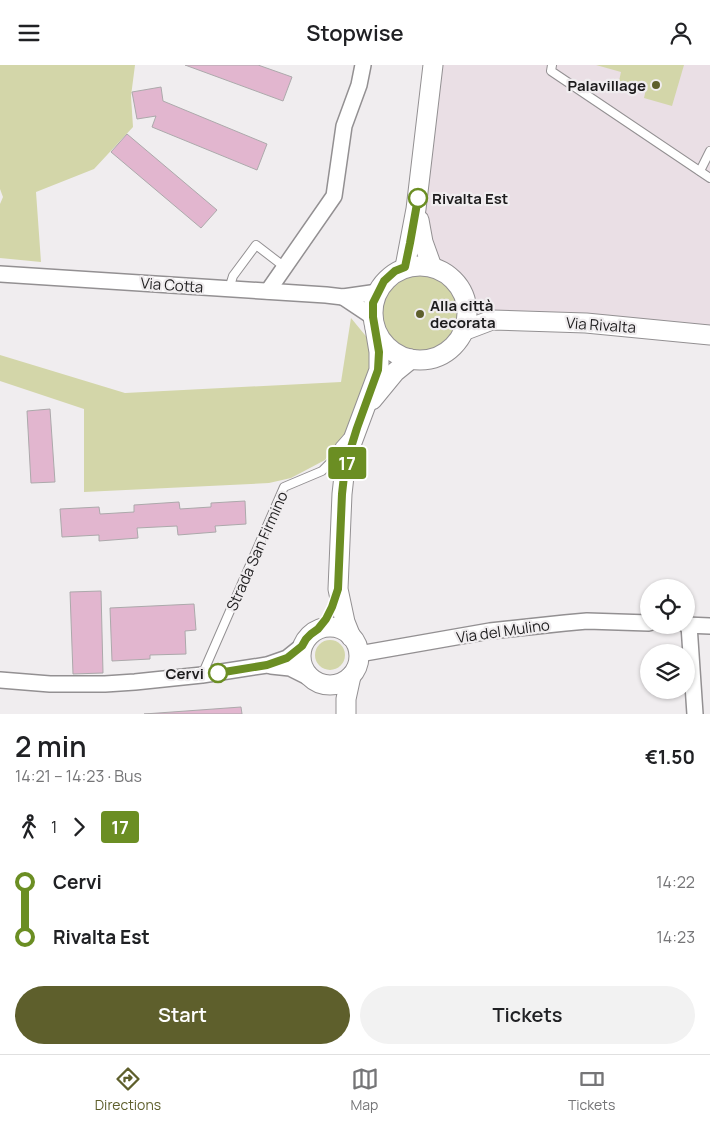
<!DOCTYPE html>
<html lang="en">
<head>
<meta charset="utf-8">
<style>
  :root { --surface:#fff; --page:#f2f2f2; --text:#202124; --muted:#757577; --line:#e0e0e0; --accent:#5e5f2c }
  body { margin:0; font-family:Manrope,sans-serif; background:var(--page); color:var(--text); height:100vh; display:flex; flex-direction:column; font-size:19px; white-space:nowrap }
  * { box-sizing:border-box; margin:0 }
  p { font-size:16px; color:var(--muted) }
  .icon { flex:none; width:28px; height:28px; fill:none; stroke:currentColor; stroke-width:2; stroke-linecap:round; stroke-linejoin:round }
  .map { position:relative; height:649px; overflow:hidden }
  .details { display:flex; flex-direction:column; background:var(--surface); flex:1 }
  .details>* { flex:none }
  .badge { padding:0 10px; border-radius:4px; font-size:18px; line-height:32px }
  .controls { position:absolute; left:640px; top:514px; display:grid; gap:10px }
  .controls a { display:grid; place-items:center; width:55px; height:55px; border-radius:50%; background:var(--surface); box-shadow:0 1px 4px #0004; font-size:25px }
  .map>.badge { position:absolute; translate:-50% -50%; box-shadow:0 0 0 2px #fff }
  .legs { display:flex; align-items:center; gap:8px; height:55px; padding:0 15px; font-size:16px }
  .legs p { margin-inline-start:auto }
  .headline { display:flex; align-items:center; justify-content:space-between; height:85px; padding:0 15px }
  h1 { font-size:28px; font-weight:600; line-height:38px }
  .action { display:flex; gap:10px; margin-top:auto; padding:10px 15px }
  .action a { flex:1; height:58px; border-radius:30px; background:var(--accent); color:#fff; font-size:20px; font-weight:600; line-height:58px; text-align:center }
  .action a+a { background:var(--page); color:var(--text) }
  ul { padding:0 15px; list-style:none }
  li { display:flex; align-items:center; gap:18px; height:55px; font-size:19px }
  li i { display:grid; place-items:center; width:8px; height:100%; margin:0 6px; background:currentColor }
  li i::after { content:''; width:12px; height:12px; margin:-6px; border:4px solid; border-radius:50%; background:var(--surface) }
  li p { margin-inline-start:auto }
  li:first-child i { background:linear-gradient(#0000 50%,currentColor 0) }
  li:last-child i { background:linear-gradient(currentColor 50%,#0000 0) }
  header { display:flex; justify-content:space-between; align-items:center; height:65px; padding:0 15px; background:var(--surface); font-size:22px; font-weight:600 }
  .menu { display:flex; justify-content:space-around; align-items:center; height:70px; border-top:1px solid var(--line); background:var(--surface); font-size:14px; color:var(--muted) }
  .menu a { display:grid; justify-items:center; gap:2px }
  .menu .selected { color:var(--accent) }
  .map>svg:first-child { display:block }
  .built { fill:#eadfe5 }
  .green { fill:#d3d6a9 }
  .building { fill:#e2b6cf; stroke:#aca9ab }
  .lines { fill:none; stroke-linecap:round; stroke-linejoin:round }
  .service-casing { stroke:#939092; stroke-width:10 }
  .minor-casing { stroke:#939092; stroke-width:18 }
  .tertiary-casing { stroke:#939092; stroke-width:21 }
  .service { stroke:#fff; stroke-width:8 }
  .minor { stroke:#fff; stroke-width:15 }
  .tertiary { stroke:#fff; stroke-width:19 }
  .line-1-casing { stroke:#fff; stroke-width:11 }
  .line-1 { stroke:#6b8e23; stroke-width:8 }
  .poi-dot { fill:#5e5f2c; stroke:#f0edef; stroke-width:2 }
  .stop-1-dot { fill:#fff; stroke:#6b8e23; stroke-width:2.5 }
  .labels { text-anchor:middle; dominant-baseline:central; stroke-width:4.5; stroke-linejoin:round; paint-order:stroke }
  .poi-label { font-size:15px; font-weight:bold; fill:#1d1c1d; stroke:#f0edef; text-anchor:end }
  .stop-label { font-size:15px; font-weight:bold; fill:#1d1c1d; stroke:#f0edef; text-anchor:start }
  .street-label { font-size:15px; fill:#1d1c1d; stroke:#f0edef }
</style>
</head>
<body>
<header><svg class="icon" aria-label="menu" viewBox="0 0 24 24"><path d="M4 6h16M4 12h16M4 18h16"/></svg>Stopwise<svg class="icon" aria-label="person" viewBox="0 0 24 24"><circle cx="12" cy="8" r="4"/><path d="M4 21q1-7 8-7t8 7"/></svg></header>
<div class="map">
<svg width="710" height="649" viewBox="0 0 710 649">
  <rect width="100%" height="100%" fill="#f0edef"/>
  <path class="built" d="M433,0H710V270L492,255L466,239L462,227L455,217L445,208L432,202L423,177Z"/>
  <g class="green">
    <path d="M0,0H135L131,31L133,62L94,104L36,127L41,197L0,193V139L3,132L0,124Z"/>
    <path d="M596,0H684L672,41L644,33L646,24L619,16L621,7Z"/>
    <circle cx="421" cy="247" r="39"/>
    <path d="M351,253L374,281L371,313L354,357L325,395L291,413L269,418L84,427V344L0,316V290L125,328L341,317Z"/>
    <circle cx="330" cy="590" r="15"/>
  </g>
  <g class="building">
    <path d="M185,0H258L292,12L283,36Z"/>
    <path d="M161,22L163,36L267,79L257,105L152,62L156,51L137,54L132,27Z"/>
    <path d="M127,69L217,145L201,163L111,87Z"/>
    <path d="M50,344L55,417L31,418L27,346Z"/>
    <path d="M245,436L246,459L215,461L216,467L178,470L177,461L137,463L138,473L99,476V470L62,472L60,444L99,442L100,449L134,447V440L179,437L180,444L211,442V438Z"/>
    <path d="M101,526L103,608L73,609L70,527Z"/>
    <path d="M194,539L196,565L185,566L186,589L150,590V594L112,596L110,543Z"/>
    <path d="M241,642L242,649H144L186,646Z"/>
  </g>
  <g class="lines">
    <defs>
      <g id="service">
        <path d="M552,0L551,6L710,113"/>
        <path d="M700,106L710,86"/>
        <path d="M229,224L233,211L256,180L286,203"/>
        <path d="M202,610L284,422L322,406L332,396L340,381L347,373"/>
      </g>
      <g id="minor">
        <path d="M0,209L326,230L343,232L378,227"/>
        <path d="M268,226L334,131L344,61L359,20L363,0"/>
        <path d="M343,232L373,252"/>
        <path d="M686,560L710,561"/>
        <path d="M689,560L695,649"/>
        <path d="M359,589L490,566L565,558L587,556L649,558"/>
        <path d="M271,601L290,603L310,613"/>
        <path d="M0,615L50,619H105L135,617L202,610L267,600L287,593L302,581"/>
      </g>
      <g id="tertiary">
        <path d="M419,155L423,177L432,202"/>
        <circle cx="420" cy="248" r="47"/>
        <path d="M405,202L416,144L433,0"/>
        <path d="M463,266L492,255L586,258L710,270"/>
        <path d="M372,335L395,307L411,294"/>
        <circle cx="330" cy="591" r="29"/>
        <path d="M351,572L345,557L338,524L342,429L345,402L351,380L379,305V287L375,263"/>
        <path d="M346,649V634L351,611"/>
      </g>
    </defs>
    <use href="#service" class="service-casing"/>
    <use href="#minor" class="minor-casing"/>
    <use href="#tertiary" class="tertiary-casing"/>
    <use href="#service" class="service"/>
    <use href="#minor" class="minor"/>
    <use href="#tertiary" class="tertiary"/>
  </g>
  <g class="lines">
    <defs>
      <path id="line-1" d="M218,608L267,600L287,593L302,581L306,574L311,569L318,564L326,554L332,542L338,524L342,429L345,402L357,363L378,305L379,287L373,252V238L384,216L395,206L405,202L410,178L418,133"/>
    </defs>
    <use href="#line-1" class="line-1-casing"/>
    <use href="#line-1" class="line-1"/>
  </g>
  <g class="poi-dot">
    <circle cx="656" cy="20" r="5"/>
    <circle cx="420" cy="249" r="5"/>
  </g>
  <g class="stop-1-dot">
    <circle cx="418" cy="133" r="9"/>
    <circle cx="218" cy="608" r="9"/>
  </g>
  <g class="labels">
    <g class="poi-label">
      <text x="646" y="20">Palavillage</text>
      <text x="430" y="240" text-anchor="start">Alla città<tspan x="430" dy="17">decorata</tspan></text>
    </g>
    <g class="stop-label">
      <text x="432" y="133">Rivalta Est</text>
      <text x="204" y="608" text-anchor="end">Cervi</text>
    </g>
    <g class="street-label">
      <text transform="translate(172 220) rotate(4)">Via Cotta</text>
      <text transform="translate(601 260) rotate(4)">Via Rivalta</text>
      <text transform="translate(257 486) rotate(-66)">Strada San Firmino</text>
      <text transform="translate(503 566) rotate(-8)">Via del Mulino</text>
    </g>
  </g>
</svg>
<div class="controls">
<a><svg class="icon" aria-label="locate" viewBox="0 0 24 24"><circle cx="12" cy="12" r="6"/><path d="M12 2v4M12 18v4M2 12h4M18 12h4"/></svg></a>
<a><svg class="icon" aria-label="layers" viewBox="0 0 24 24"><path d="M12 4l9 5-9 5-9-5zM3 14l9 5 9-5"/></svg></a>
</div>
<b class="badge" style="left:347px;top:398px;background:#6b8e23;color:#fff">17</b>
</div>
<section class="details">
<div class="headline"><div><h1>2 min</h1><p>14:21 – 14:23 · Bus</p></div><b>€1.50</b></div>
<div class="legs"><svg class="icon" aria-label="walk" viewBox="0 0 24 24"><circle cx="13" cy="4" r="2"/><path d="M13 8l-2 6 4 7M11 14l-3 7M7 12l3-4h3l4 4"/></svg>1<svg class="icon" aria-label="forward" viewBox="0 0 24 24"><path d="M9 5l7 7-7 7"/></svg><b class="badge" style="background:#6b8e23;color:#fff">17</b></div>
<ul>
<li><i style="color:#6b8e23"></i><b>Cervi</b><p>14:22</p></li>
<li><i style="color:#6b8e23"></i><b>Rivalta Est</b><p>14:23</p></li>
</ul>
<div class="action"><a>Start</a><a>Tickets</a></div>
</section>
<nav class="menu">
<a class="selected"><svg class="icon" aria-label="directions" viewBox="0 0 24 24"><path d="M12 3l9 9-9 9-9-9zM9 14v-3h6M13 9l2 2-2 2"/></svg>Directions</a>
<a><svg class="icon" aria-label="map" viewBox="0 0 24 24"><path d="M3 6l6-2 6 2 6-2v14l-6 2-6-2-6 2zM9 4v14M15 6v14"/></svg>Map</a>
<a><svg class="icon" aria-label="tickets" viewBox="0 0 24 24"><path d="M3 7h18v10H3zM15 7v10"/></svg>Tickets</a>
</nav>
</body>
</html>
